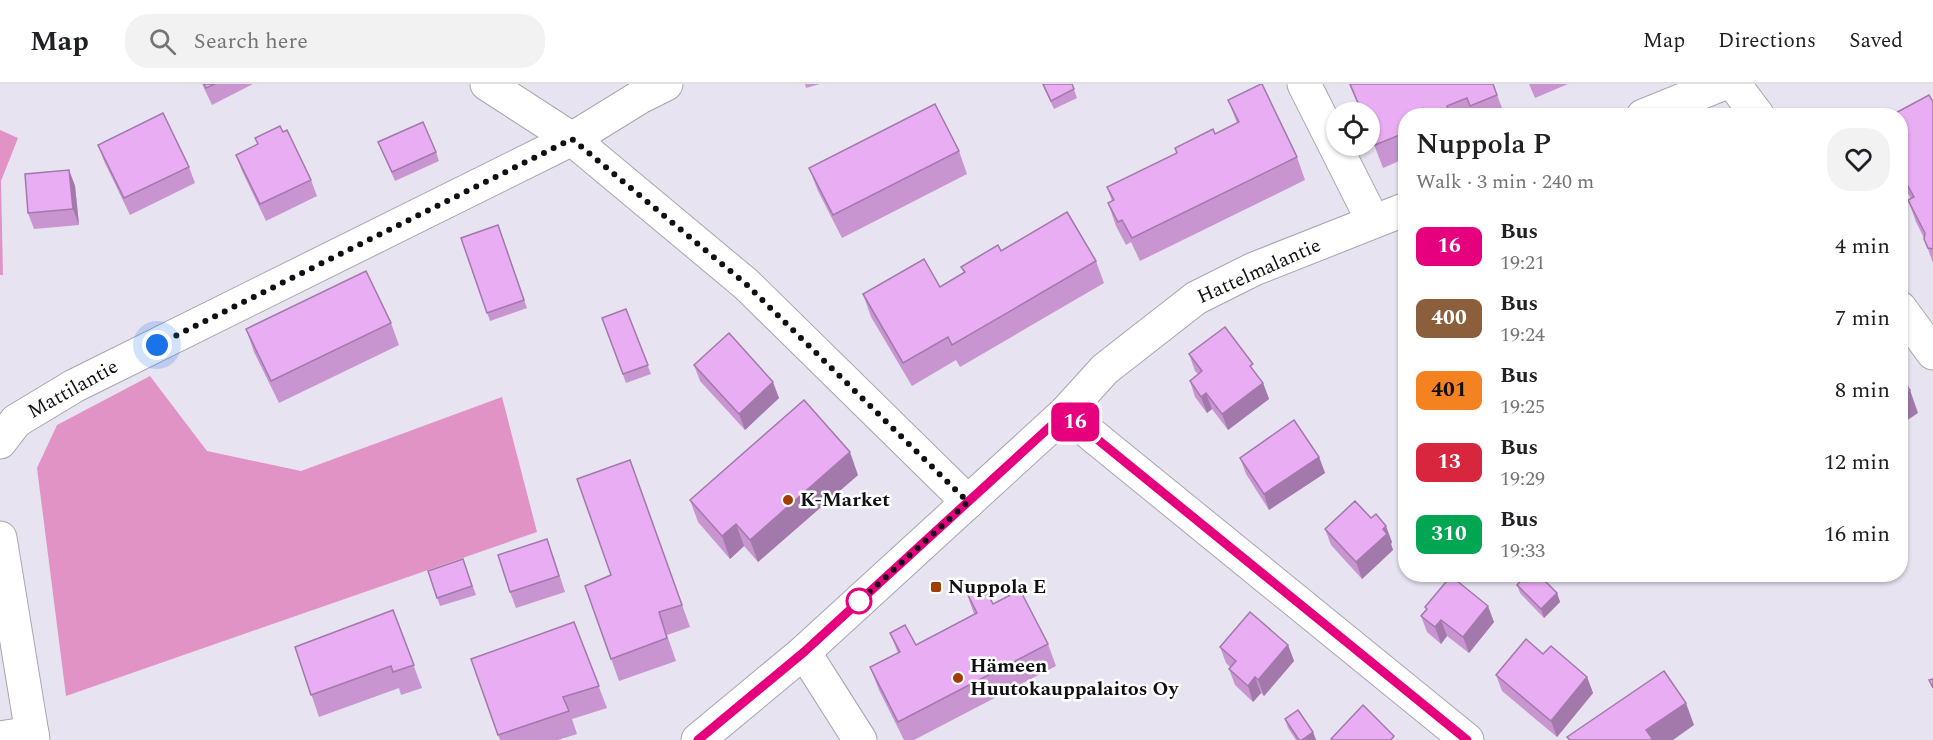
<!DOCTYPE html>
<html lang="en">
<head>
<meta charset="utf-8">
<style>
  :root { --surface:#fff; --page:#f2f2f2; --text:#202124; --muted:#757577; --line:#e0e0e0 }
  body { margin:0; font-family:Spectral,serif; background:var(--page); color:var(--text); height:100vh; display:flex; flex-direction:column; font-size:22px; white-space:nowrap }
  * { box-sizing:border-box; margin:0 }
  p { font-size:20px; color:var(--muted) }
  .icon { flex:none; width:33px; height:33px; fill:none; stroke:currentColor; stroke-width:2; stroke-linecap:round; stroke-linejoin:round }
  .map { position:relative; flex:1; overflow:hidden }
  .panel { position:absolute; left:1398px; top:24px; width:510px; height:474px; display:flex; flex-direction:column; background:var(--surface); border-radius:24px; box-shadow:0 2px 4px #0004 }
  .panel>* { flex:none }
  .badge { padding:0 12px; border-radius:9px; font-size:21px; line-height:39px }
  .tools { position:absolute; left:1326px; top:18px; display:grid; gap:12px }
  .tools a { display:grid; place-items:center; width:54px; height:54px; border-radius:50%; background:var(--surface); box-shadow:0 2px 4px #0004; font-size:30px }
  .you { position:absolute; width:30px; height:30px; margin:-15px; border:4px solid #fff; border-radius:50%; background:#1a73e8; box-shadow:0 0 0 9px #1a73e833 }
  .map>.badge { position:absolute; translate:-50% -50%; box-shadow:0 0 0 3px #fff }
  .round { display:grid; place-items:center; flex:none; width:63px; height:63px; border-radius:24px; background:var(--page) }
  .overview { display:flex; align-items:center; justify-content:space-between; height:102px; padding:0 18px }
  h1 { font-size:28px; font-weight:600; line-height:45px }
  ul { padding:0; list-style:none }
  li { display:flex; align-items:center; gap:18px; height:72px; padding:0 18px }
  li div { flex:1 }
  li b { display:block; font-size:22px }
  li em { font-style:normal }
  li .badge { min-width:66px; font-weight:700; text-align:center }
  header { display:flex; align-items:center; gap:36px; box-sizing:border-box; height:84px; padding:0 30px; background:var(--surface); border-bottom:2px solid var(--line) }
  header strong { font-size:28px }
  nav { display:flex; gap:33px; margin-inline-start:auto; font-size:21px }
  .search { width:420px; height:54px; background:var(--page); display:flex; align-items:center; gap:15px; box-sizing:border-box; padding:0 21px; border-radius:24px; color:var(--muted); font-size:22px }
  .map>svg:first-child { display:block }
  .forest { fill:#e293c5 }
  .lines { fill:none; stroke-linecap:round; stroke-linejoin:round }
  .minor-casing { stroke:#a8a4b0; stroke-width:35 }
  .major-casing { stroke:#a8a4b0; stroke-width:35 }
  .minor { stroke:#fff; stroke-width:33 }
  .major { stroke:#fff; stroke-width:33 }
  .wall { fill:#c895d1 }
  .shaded-wall { fill:#a279aa }
  .building { fill:#e8adf3; stroke:#a279aa; stroke-width:1.5 }
  .line-casing { stroke:#fff; stroke-width:14 }
  .line { stroke:#e6007e; stroke-width:9 }
  .walk { stroke:#100f13; stroke-width:6; stroke-dasharray:0 10.8 }
  .poi-dot { fill:#a03e01; stroke:#fff; stroke-width:2 }
  .stop-dot { fill:#fff; stroke:#e6007e; stroke-width:3 }
  .labels { text-anchor:middle; dominant-baseline:central; stroke-width:5; stroke-linejoin:round; paint-order:stroke }
  .street-label { font-size:20px; fill:#100f13; stroke:#fff }
  .poi-label { font-size:20px; font-weight:bold; fill:#100f13; stroke:#fff; text-anchor:start }
</style>
</head>
<body>
<header>
<strong>Map</strong>
<div class="search"><svg class="icon" aria-label="search" viewBox="0 0 24 24"><circle cx="10" cy="10" r="6"/><path d="M15 15l6 6"/></svg>Search here</div>
<nav><a>Map</a><a>Directions</a><a>Saved</a></nav>
</header>
<div class="map">
<svg width="1933" height="656" viewBox="0 0 1933 656">
  <rect width="100%" height="100%" fill="#e7e3f0"/>
  <g class="forest">
    <path d="M0,46L18,54L1,97L3,191H0Z"/>
    <path d="M150,292L207,367L301,387L502,313L537,448L66,612L37,384L57,341Z"/>
  </g>
  <g class="lines">
    <defs>
      <g id="minor">
        <path d="M487,0L572,55L746,200L968,418"/>
        <path d="M1304,0L1373,137"/>
        <path d="M1734,0L1758,32"/>
        <path d="M1643,32L1722,0"/>
        <path d="M1900,224L1933,269"/>
        <path d="M1065,329L1105,285L1196,214L1254,185L1406,125"/>
        <path d="M0,358L16,337L74,302L572,55L640,13L666,0"/>
        <path d="M0,454L33,656"/>
        <path d="M804,568L860,656"/>
        <path d="M0,654L32,649"/>
      </g>
      <path id="major" d="M698,656L804,568L1065,329L1467,656"/>
    </defs>
    <use href="#minor" class="minor-casing"/>
    <use href="#major" class="major-casing"/>
    <use href="#minor" class="minor"/>
    <use href="#major" class="major"/>
  </g>
  <g class="wall">
    <path d="M202,0H253L212,21Z"/>
    <path d="M805,0H820L806,4Z"/>
    <path d="M1042,0H1072L1077,14L1054,25Z"/>
    <path d="M1349,0H1493L1505,32H1406V74L1383,84L1370,50V28H1361Z"/>
    <path d="M1529,0H1568L1535,14Z"/>
    <path d="M1228,16L1297,73L1305,96L1140,177L1131,158L1126,161L1116,142L1108,119L1112,117L1107,103L1177,69L1175,64L1215,50L1237,39Z"/>
    <path d="M1933,18V179L1924,154L1916,138L1908,116L1911,115L1906,106L1901,105L1900,104V32Z"/>
    <path d="M255,54L311,96L317,112L266,137L242,87L236,71L258,60Z"/>
    <path d="M378,58L436,68L439,77L395,97Z"/>
    <path d="M98,61L189,83L195,99L130,131L104,77Z"/>
    <path d="M959,67L967,90L842,154L818,107L809,84Z"/>
    <path d="M69,86L75,102L79,141L34,145L28,129Z"/>
    <path d="M498,141L527,224L490,237L461,154Z"/>
    <path d="M1001,167L1096,177L1104,199L960,283L956,276L912,302L871,233L863,210L940,203L964,189L961,183Z"/>
    <path d="M626,225L651,290L626,299L602,234Z"/>
    <path d="M391,239L399,261L279,319L254,268L246,245Z"/>
    <path d="M1189,270L1256,290L1263,299L1269,315L1228,346L1212,325L1207,329L1195,313L1190,297L1198,290L1195,287Z"/>
    <path d="M694,281L779,314L745,346L700,297Z"/>
    <path d="M1319,373L1325,389L1269,426L1246,390L1240,374Z"/>
    <path d="M630,376L690,543L667,551L676,577L619,597L585,502L611,491Z"/>
    <path d="M858,391L758,478L744,462L730,475L698,438L690,416Z"/>
    <path d="M1325,445L1392,458L1391,460L1393,466L1362,495L1331,461Z"/>
    <path d="M1900,453L1904,462L1900,464Z"/>
    <path d="M553,471L565,508L516,524L510,508Z"/>
    <path d="M463,475L476,511L440,522L428,487Z"/>
    <path d="M1517,501L1557,509L1560,518L1544,534L1520,509Z"/>
    <path d="M966,507L993,520L1048,560L1056,582L914,656H904L879,606L870,583L898,569L890,549L916,561L974,530Z"/>
    <path d="M1425,523L1494,538L1469,569L1447,552L1441,560L1427,548L1421,532L1426,526Z"/>
    <path d="M393,526L422,604L401,611L399,604L319,633L295,563Z"/>
    <path d="M574,538L607,624L572,635L577,650L558,656H500L471,575Z"/>
    <path d="M1288,561L1294,577L1264,612L1261,609L1253,618L1235,601L1229,585L1230,583L1226,579L1220,563Z"/>
    <path d="M1543,570L1587,593L1593,609L1557,653L1502,607L1496,591Z"/>
    <path d="M1285,635L1313,648L1316,656H1296L1288,644Z"/>
  </g>
  <g class="shaded-wall">
    <path d="M69,86L75,102L79,141L73,125Z"/>
    <path d="M773,298L779,314L745,346L739,330Z"/>
    <path d="M1263,299L1269,315L1228,346L1222,330Z"/>
    <path d="M1910,306L1918,329L1900,341V313Z"/>
    <path d="M1206,309L1212,325L1207,329L1201,313Z"/>
    <path d="M850,368L858,391L758,478L750,456Z"/>
    <path d="M1319,373L1325,389L1269,426L1264,410Z"/>
    <path d="M736,440L744,462L730,475L722,452Z"/>
    <path d="M1386,442L1392,458L1391,460L1393,466L1362,495L1356,478Z"/>
    <path d="M1557,509L1560,518L1544,534L1541,525Z"/>
    <path d="M1488,522L1494,538L1469,569L1463,553Z"/>
    <path d="M1441,536L1447,552L1441,560L1435,543Z"/>
    <path d="M1288,561L1294,577L1264,612L1258,596Z"/>
    <path d="M1255,593L1261,609L1253,618L1248,602Z"/>
    <path d="M1587,593L1593,609L1557,653L1551,637Z"/>
    <path d="M1686,619L1694,641L1673,656H1650L1646,646Z"/>
    <path d="M1313,648L1316,656H1302Z"/>
  </g>
  <g class="building">
    <path d="M204,0H215L206,4Z"/>
    <path d="M1043,0H1072L1074,5L1051,17Z"/>
    <path d="M1261,0H1262L1297,73L1132,154L1122,136L1118,138L1108,119L1114,116L1107,103L1177,69L1175,64L1213,45L1215,50L1239,38L1228,16Z"/>
    <path d="M1350,0H1493L1497,11L1470,22L1467,14L1447,22L1450,29L1445,32H1406V40L1400,42L1402,50L1375,61L1370,47V28H1362Z"/>
    <path d="M1929,11L1933,18V165L1928,164L1924,155L1925,149L1908,116L1914,113L1900,88V32H1890Z"/>
    <path d="M935,20L959,67L833,131L809,84Z"/>
    <path d="M163,29L189,83L124,114L98,61Z"/>
    <path d="M423,38L436,68L392,88L378,58Z"/>
    <path d="M280,42L283,48L287,46L311,96L260,120L236,71L258,60L255,54Z"/>
    <path d="M69,86L73,125L28,129L25,90Z"/>
    <path d="M1067,128L1096,177L952,261L948,253L903,279L863,210L924,175L940,203L965,188L961,183L998,161L1001,167Z"/>
    <path d="M498,141L524,216L487,229L461,154Z"/>
    <path d="M366,187L391,239L271,297L246,245Z"/>
    <path d="M626,225L648,281L623,290L602,234Z"/>
    <path d="M1225,243L1253,280L1250,282L1263,299L1222,330L1206,309L1201,313L1190,297L1202,287L1189,270Z"/>
    <path d="M729,249L773,298L739,330L694,281Z"/>
    <path d="M1900,293L1910,306L1900,313Z"/>
    <path d="M804,316L850,368L750,456L736,440L722,452L690,416Z"/>
    <path d="M1294,336L1319,373L1264,410L1240,374Z"/>
    <path d="M630,376L682,521L659,528L667,554L611,575L585,502L611,491L577,395Z"/>
    <path d="M1355,417L1371,434L1376,430L1386,442L1383,445L1387,450L1356,478L1325,445Z"/>
    <path d="M547,455L559,492L510,508L498,471Z"/>
    <path d="M463,475L472,502L437,514L428,487Z"/>
    <path d="M1527,490H1538L1557,509L1541,525L1517,501Z"/>
    <path d="M1451,492L1488,522L1463,553L1441,536L1435,543L1421,532L1427,525L1425,523Z"/>
    <path d="M982,499L993,520L1020,506L1048,560L898,638L870,583L900,568L890,549L905,541L916,561L977,529L966,507Z"/>
    <path d="M393,526L414,581L393,588L391,582L311,611L295,563Z"/>
    <path d="M1250,528L1288,561L1258,596L1255,593L1248,602L1229,585L1236,577L1220,563Z"/>
    <path d="M574,538L599,602L563,613L569,627L498,651L471,575Z"/>
    <path d="M1526,555L1543,570L1551,562L1587,593L1551,637L1496,591Z"/>
    <path d="M1664,587L1686,619L1646,646L1653,656H1570L1567,653Z"/>
    <path d="M1933,595V604L1929,596Z"/>
    <path d="M1363,621L1394,652L1391,656H1332L1331,655Z"/>
    <path d="M1298,626L1313,648L1302,656H1299L1285,635Z"/>
  </g>
  <g class="lines">
    <defs>
      <path id="line" d="M698,656L804,568L1065,329L1467,656"/>
    </defs>
    <use href="#line" class="line-casing"/>
    <use href="#line" class="line"/>
    <path class="walk" d="M157,261L572,55L746,200L968,418L853,523L859,517"/>
  </g>
  <g class="poi-dot">
    <circle cx="788" cy="416" r="6"/>
    <rect x="930" y="497" width="12" height="12" rx="3"/>
    <circle cx="958" cy="594" r="6"/>
  </g>
  <circle class="stop-dot" cx="859" cy="517" r="12"/>
  <g class="labels">
    <g class="street-label">
      <text transform="translate(1259 187) rotate(-24)">Hattelmalantie</text>
      <text transform="translate(73 305) rotate(-29)">Mattilantie</text>
    </g>
    <g class="poi-label">
      <text x="800" y="416">K-Market</text>
      <text x="948" y="503">Nuppola E</text>
      <text x="970" y="582">Hämeen<tspan x="970" dy="23">Huutokauppalaitos Oy</tspan></text>
    </g>
  </g>
</svg>
<div class="tools">
<a><svg class="icon" aria-label="locate" viewBox="0 0 24 24"><circle cx="12" cy="12" r="6"/><path d="M12 2v4M12 18v4M2 12h4M18 12h4"/></svg></a>
</div>
<div class="you" style="left:157px;top:261px"></div>
<b class="badge" style="left:1075px;top:338px;background:#e6007e;color:#fff">16</b>
<section class="panel">
<div class="overview"><div><h1>Nuppola P</h1><p>Walk · 3 min · 240 m</p></div><a class="round"><svg class="icon" aria-label="heart" viewBox="0 0 24 24"><path d="M12 20l-8-8c-3-5 5-10 8-4 3-6 11-1 8 4z"/></svg></a></div>
<ul>
<li><span class="badge" style="background:#e6007e;color:#fff">16</span><div><b>Bus</b><p>19:21</p></div><em>4 min</em></li>
<li><span class="badge" style="background:#8b5e3c;color:#fff">400</span><div><b>Bus</b><p>19:24</p></div><em>7 min</em></li>
<li><span class="badge" style="background:#f58220;color:#111">401</span><div><b>Bus</b><p>19:25</p></div><em>8 min</em></li>
<li><span class="badge" style="background:#d7263d;color:#fff">13</span><div><b>Bus</b><p>19:29</p></div><em>12 min</em></li>
<li><span class="badge" style="background:#00a651;color:#fff">310</span><div><b>Bus</b><p>19:33</p></div><em>16 min</em></li>
</ul>
</section>
</div>
</body>
</html>
